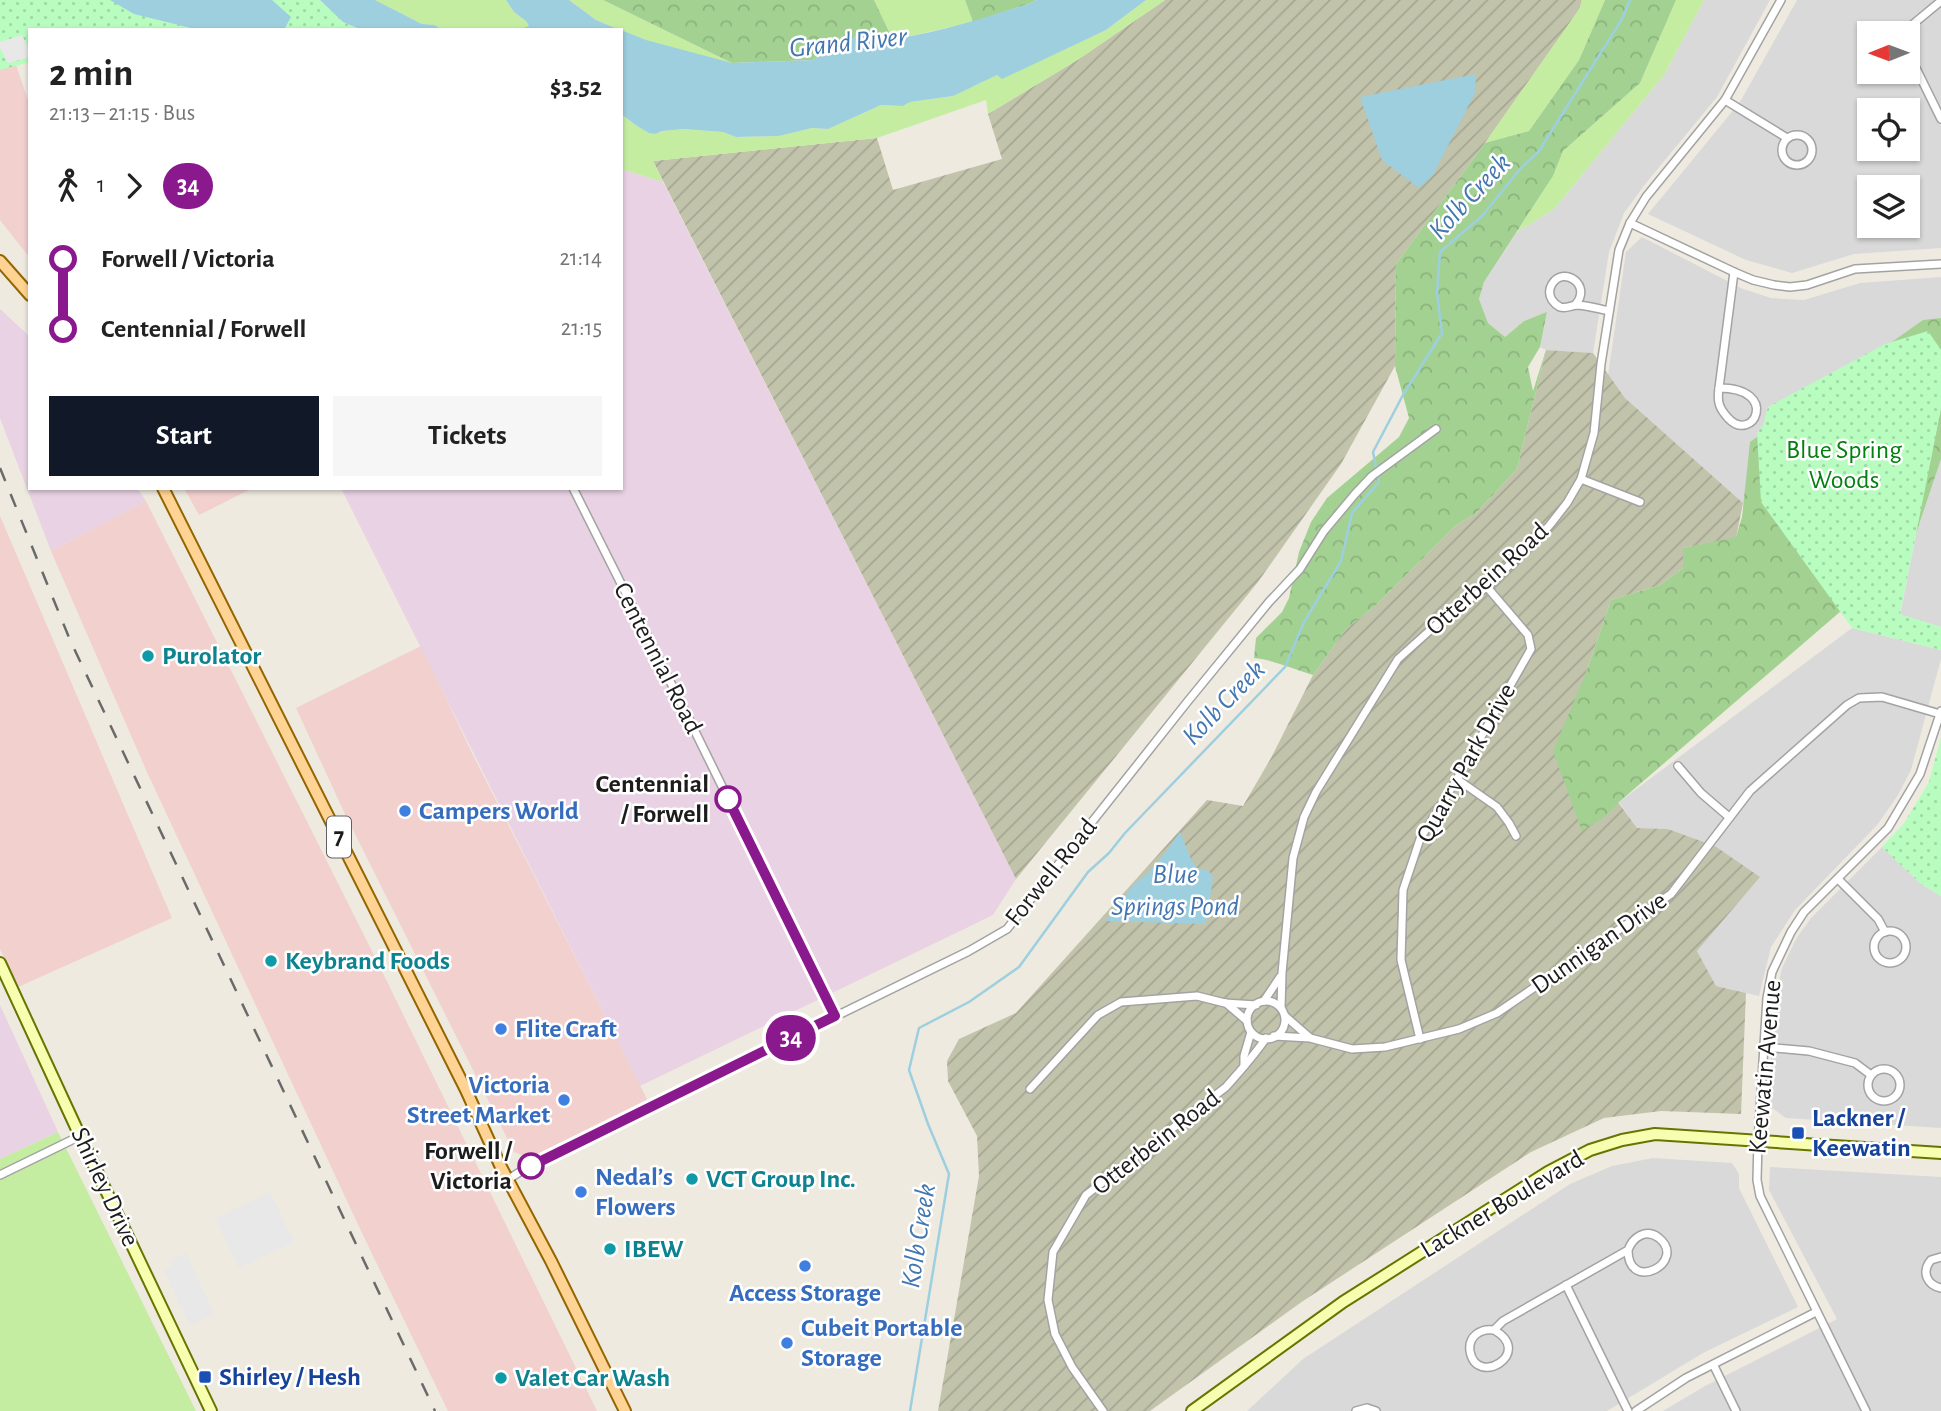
<!DOCTYPE html>
<html lang="en">
<head>
<meta charset="utf-8">
<style>
  :root { --surface:#fff; --page:#f6f6f6; --text:#222; --muted:#767676; --accent:#111827 }
  body { margin:0; font-family:"Alegreya Sans",sans-serif; background:var(--page); color:var(--text); height:100vh; display:flex; flex-direction:column; font-size:26px; white-space:nowrap }
  * { box-sizing:border-box; margin:0 }
  p { font-size:23px; color:var(--muted) }
  .icon { flex:none; width:38px; height:38px; fill:none; stroke:currentColor; stroke-width:2; stroke-linecap:round; stroke-linejoin:round }
  .map { position:relative; flex:1; overflow:hidden }
  .side { position:absolute; left:28px; top:28px; width:595px; height:462px; display:flex; flex-direction:column; background:var(--surface); border-radius:0px; box-shadow:0 2px 5px #0004 }
  .side>* { flex:none }
  .badge { padding:0 14px; border-radius:23px; font-size:24px; line-height:46px }
  .needle { width:46px; rotate:269deg }
  .buttons { position:absolute; left:1857px; top:21px; display:grid; gap:14px }
  .buttons a { display:grid; place-items:center; width:63px; height:63px; border-radius:0px; background:var(--surface); box-shadow:0 2px 5px #0004; font-size:35px }
  .map>.badge { position:absolute; translate:-50% -50%; box-shadow:0 0 0 4px #fff }
  .legs { display:flex; align-items:center; gap:10px; height:77px; padding:0 21px; font-size:23px }
  .legs p { margin-inline-start:auto }
  .overview { display:flex; align-items:center; justify-content:space-between; height:119px; padding:0 21px }
  h1 { font-size:38px; font-weight:700; line-height:52px }
  .action { display:flex; gap:14px; margin-top:auto; padding:14px 21px }
  .action a { flex:1; height:80px; border-radius:0px; background:var(--accent); color:#fff; font-size:28px; font-weight:700; line-height:80px; text-align:center }
  .action a+a { background:var(--page); color:var(--text) }
  ul { padding:0 21px; list-style:none }
  li { display:flex; align-items:center; gap:24px; height:70px; font-size:26px }
  li i { display:grid; place-items:center; width:10px; height:100%; margin:0 9px; background:currentColor }
  li i::after { content:''; width:18px; height:18px; margin:-9px; border:5px solid; border-radius:50%; background:var(--surface) }
  li p { margin-inline-start:auto }
  li:first-child i { background:linear-gradient(#0000 50%,currentColor 0) }
  li:last-child i { background:linear-gradient(currentColor 50%,#0000 0) }
  .map>svg:first-child { display:block }
  .residential { fill:#dad9d9; fill-rule:evenodd }
  .commercial { fill:#f1d0ce }
  .industrial { fill:#e8d2e3 }
  .construction { fill:url(#construction-furrows) }
  .grass { fill:#c5eda2 }
  .forest { fill:url(#forest-crowns) }
  .park { fill:url(#park-dots) }
  .parking { fill:#e8e8e8 }
  .water { fill:#9dcfdf }
  .lines { fill:none; stroke-linecap:round; stroke-linejoin:round }
  .stream { stroke:#9dcfdf; stroke-width:2.5 }
  .street-casing { stroke:#a3a3a3; stroke-width:10 }
  .secondary-casing { stroke:#667500; stroke-width:14 }
  .primary-casing { stroke:#936600; stroke-width:14 }
  .street { stroke:#fff; stroke-width:7 }
  .secondary { stroke:#f8feaf; stroke-width:10 }
  .primary { stroke:#ffd394; stroke-width:10 }
  .rail { stroke:#6a6a6a; stroke-width:2.5; stroke-dasharray:14 14; stroke-linecap:butt }
  .line-1-casing { stroke:#fff; stroke-width:16 }
  .line-1 { stroke:#8b198e; stroke-width:10 }
  .culture-dot { fill:#0f9aa8; stroke:#fff; stroke-width:2.5 }
  .stop-1-dot { fill:#fff; stroke:#8b198e; stroke-width:3.5 }
  .shop-dot { fill:#3f7fe0; stroke:#fff; stroke-width:2.5 }
  .transit-dot { fill:#1a4fb4; stroke:#fff; stroke-width:2.5 }
  .labels { text-anchor:middle; dominant-baseline:central; stroke-width:5; stroke-linejoin:round; paint-order:stroke }
  .shield { fill:#fff; stroke:#606060; stroke-width:2 }
  .shield-label { font-size:24px; font-weight:bold; fill:#1c1c1c }
  .park-label { font-size:26px; fill:#048011; stroke:#fff }
  .street-label { font-size:26px; fill:#1c1c1c; stroke:#fff }
  .culture-label { font-size:26px; font-weight:bold; fill:#0d838f; stroke:#fff; text-anchor:start }
  .stop-label { font-size:26px; font-weight:bold; fill:#1c1c1c; stroke:#fff; text-anchor:end }
  .shop-label { font-size:26px; font-weight:bold; fill:#366cbe; stroke:#fff; text-anchor:start }
  .transit-label { font-size:26px; font-weight:bold; fill:#164399; stroke:#fff; text-anchor:start }
  .water-label { font-size:28px; font-style:italic; fill:#4277b1; stroke:#fff }
</style>
</head>
<body>
<div class="map">
<svg width="1941" height="1411" viewBox="0 0 1941 1411">
  <defs>
    <pattern id="construction-furrows" width="10" height="10" patternUnits="userSpaceOnUse" patternTransform="scale(1.75)"><rect width="10" height="10" fill="#c2c3ab"/><path d="M-1 1l2-2M0 10L10 0M9 11l2-2" fill="none" stroke="#a6a793"/></pattern>
    <pattern id="forest-crowns" width="20" height="18" patternUnits="userSpaceOnUse" patternTransform="scale(1.75)"><rect width="20" height="18" fill="#a3d192"/><path d="M2 6a3 3 0 1 1 6 0M12 15a3 3 0 1 1 6 0" fill="none" stroke="#8cb37d"/></pattern>
    <pattern id="park-dots" width="8" height="8" patternUnits="userSpaceOnUse" patternTransform="scale(1.75)"><rect width="8" height="8" fill="#b8fdbf"/><path d="M2 2h.1M6 6h.1" fill="none" stroke="#9ed8a4" stroke-width="1.8" stroke-linecap="round"/></pattern>
  </defs>
  <rect width="100%" height="100%" fill="#eeeae0"/>
  <g class="residential">
    <path d="M1704,0H1770L1717,97L1646,183L1624,213L1609,252L1593,353L1546,350L1540,347L1547,313L1524,321L1505,337L1488,323L1479,299L1484,282L1517,232L1554,209L1664,75Z"/>
    <path d="M1797,0H1941V248L1854,254L1792,273L1746,260L1648,214L1740,102ZM1869,33H1908V72H1869ZM1869,110H1908V149H1869ZM1869,187H1908V226H1869Z"/>
    <path d="M1642,237L1743,289L1771,298L1804,300L1860,283L1941,277V350L1768,407L1763,426L1761,502L1743,503L1625,398L1608,375L1626,252Z"/>
    <path d="M1941,409V627L1900,615Z"/>
    <path d="M1852,628L1941,650V659L1911,770L1898,795L1878,824L1795,910L1771,947L1759,996L1716,986L1697,951L1759,877L1715,846L1668,829L1637,828L1619,802Z"/>
    <path d="M1882,847L1921,884L1941,896V1128L1786,1118L1768,1105L1775,999L1782,968L1796,939L1811,918Z"/>
    <path d="M1653,1158L1732,1163L1739,1174V1188L1798,1307L1703,1353L1607,1411H1247L1303,1359L1570,1184L1612,1166Z"/>
    <path d="M1770,1167L1941,1177V1411H1663L1705,1386L1837,1319L1769,1190Z"/>
  </g>
  <g class="commercial">
    <path d="M15,62L30,106V258L0,220V67Z"/>
    <path d="M184,488H253L199,515Z"/>
    <path d="M146,501L375,957L597,1411H448L362,1233L146,770L51,551Z"/>
    <path d="M0,516L172,918L18,987L0,949Z"/>
    <path d="M421,646L471,751L648,1101L531,1159L514,1152L345,814L296,708Z"/>
  </g>
  <g class="industrial">
    <path d="M621,169L663,182L1016,879L993,915L640,1086L341,488H621Z"/>
    <path d="M0,309L30,337V488H137L146,501L51,551L0,418Z"/>
    <path d="M0,1005L58,1132L0,1159Z"/>
  </g>
  <g class="construction">
    <path d="M1165,0H1582L1580,8L1564,31L1485,143L1396,264L1395,366L1341,464L1258,582L1016,879L653,161L877,138L893,190L1002,159L988,114L1079,59Z"/>
    <path d="M1546,350L1593,353L1625,398L1743,503L1736,538L1683,548V568L1660,585L1611,600L1586,673L1607,815L1618,802L1637,828L1668,829L1715,846L1760,877L1697,951L1716,986L1746,993L1741,1114L1661,1111L1604,1118L1531,1152L1303,1301L1150,1411H938L979,1176L977,1136L948,1081L947,1061L959,1039L1016,1013L1207,800L1243,806L1271,758L1313,675L1346,629L1375,606L1455,526L1476,513L1517,469Z"/>
  </g>
  <g class="grass">
    <path d="M375,0H506L514,12L526,21L530,26L518,30H441L435,25L422,24Z"/>
    <path d="M569,0H603L732,63L678,54L596,20Z"/>
    <path d="M874,0H965L973,22L893,40Z"/>
    <path d="M1146,0H1165L1079,59L988,114L986,100L877,138L653,161L663,182L621,169V114L637,126L655,134L662,131L684,129L723,132L736,137L779,136L812,128L828,129L881,105L903,106L910,102L953,96L961,91L981,83L993,75L1055,53L1106,30Z"/>
    <path d="M1582,0H1605L1579,60L1529,131L1485,143L1580,8Z"/>
    <path d="M1676,0H1704L1664,75L1554,209L1517,232L1553,176L1563,151L1640,83Z"/>
    <path d="M58,1132L196,1411H0V1159Z"/>
  </g>
  <g class="forest">
    <path d="M603,0H874L893,40L875,42L862,33L813,60L732,63Z"/>
    <path d="M965,0H1036L1031,3L973,22Z"/>
    <path d="M1605,0H1676L1640,83L1563,151L1553,176L1484,282L1479,299L1488,323L1505,337L1524,321L1547,312L1540,347L1528,367L1533,391L1546,350L1517,469L1476,513L1455,526L1375,606L1346,629L1313,675C1293,669 1274,660 1254,658L1256,638L1282,612L1289,598L1299,552L1311,522L1327,498L1399,437L1409,418L1395,366L1396,264L1485,143L1529,131L1579,60Z"/>
    <path d="M1941,318V459L1901,578L1870,586L1619,802L1607,815L1582,831L1553,751L1586,673L1611,600L1660,585L1683,568V548L1736,537L1742,517L1750,442L1923,320Z"/>
  </g>
  <g class="park">
    <path d="M0,0H320L343,22L362,30H30V62L0,70Z"/>
    <path d="M1928,331L1941,350V409L1900,614L1941,627V650L1852,628L1761,502L1757,432L1763,426L1768,407L1885,344Z"/>
    <path d="M1941,737V896L1921,884L1882,847L1904,823L1929,782Z"/>
  </g>
  <g class="parking">
    <path d="M22,35L30,52V57L8,63L0,48V42Z"/>
    <path d="M270,1192L294,1242L239,1268L215,1219Z"/>
    <path d="M186,1253L214,1314L190,1326L164,1270L171,1267L169,1261Z"/>
  </g>
  <g class="water">
    <path d="M110,0H272L291,17L284,30H199L134,14Z"/>
    <path d="M320,0H375L422,24L435,25L441,30H362L343,22Z"/>
    <path d="M506,0H569L596,20L620,30H518L529,26L526,21L514,12Z"/>
    <path d="M1036,0H1146L1106,30L1002,79L997,75L953,96L910,102L903,106L881,105L828,129L812,128L779,136L736,137L723,132L684,129L662,131L655,134L649,133L637,126L621,114V30L646,40L732,63L813,60L862,33L875,42C929,35 979,20 1031,3Z"/>
    <path d="M1476,74L1475,93L1433,175L1419,188L1382,160L1360,97Z"/>
    <path d="M1180,832L1191,859L1197,868L1209,871L1213,878L1206,924L1106,921L1134,884L1149,872L1165,853Z"/>
  </g>
  <g class="lines">
    <path class="stream" d="M910,1411L949,1174L928,1124L909,1070L919,1028L969,1002L1019,967L1088,872L1109,853L1125,833L1285,667L1304,622L1341,561L1352,513L1379,482L1373,452L1403,395L1442,333L1437,293L1440,252L1482,216L1520,169L1539,151L1622,19L1630,0"/>
    <defs>
      <g id="street">
        <path d="M1908,36L1912,25L1941,1"/>
        <path d="M1908,52L1941,119"/>
        <path d="M1725,100L1787,138"/>
        <circle cx="1797" cy="150" r="15"/>
        <path d="M1630,223L1734,272L1753,280L1774,285L1790,287L1807,285L1855,269L1941,264"/>
        <path d="M1575,305C1593,286 1564,265 1552,284C1549,289 1549,295 1552,300C1554,303 1556,305 1560,307C1566,309 1570,306 1576,305C1586,305 1599,309 1609,311"/>
        <path d="M1719,388C1781,388 1753,445 1728,418C1719,408 1717,402 1719,388Z"/>
        <path d="M1719,388L1734,272"/>
        <path d="M1581,479L1640,502"/>
        <path d="M573,488L683,707L835,1016"/>
        <path d="M1678,766L1701,793L1729,817"/>
        <path d="M1457,779L1497,807L1509,823L1516,836"/>
        <path d="M1838,879L1878,919L1885,932"/>
        <circle cx="1890" cy="947" r="16"/>
        <path d="M1264,1001L1280,977"/>
        <circle cx="1266" cy="1020" r="19"/>
        <path d="M1226,1003L1247,1021"/>
        <path d="M1281,1008L1282,973L1293,858L1304,817L1316,792L1398,659L1447,615L1487,587L1549,526L1567,503L1581,479L1594,433L1601,364L1619,250L1630,223L1646,197L1725,100L1781,0"/>
        <path d="M1285,1016L1309,1037"/>
        <path d="M1274,1036L1310,1038L1352,1049L1385,1047L1459,1029L1497,1013L1671,894L1750,791L1847,705L1859,698L1882,697L1940,714"/>
        <path d="M1420,1039L1401,960L1403,890L1420,839L1457,779L1531,649L1528,635L1487,587"/>
        <path d="M1764,1047L1809,1051L1855,1063L1871,1075"/>
        <path d="M1244,1066V1056L1251,1032"/>
        <circle cx="1884" cy="1085" r="16"/>
        <path d="M1030,1089L1098,1015L1121,1002L1197,996L1225,1003L1256,1005"/>
        <path d="M0,1175L80,1136"/>
        <path d="M507,1180L526,1168L969,951L1007,929L1188,701L1269,602L1300,569L1324,531L1355,494L1372,476L1436,429"/>
        <path d="M1941,1257L1931,1260C1921,1272 1927,1285 1941,1288"/>
        <path d="M1566,1285L1628,1411"/>
        <path d="M1494,1330C1535,1353 1476,1388 1470,1351C1468,1336 1481,1328 1494,1330L1503,1321L1628,1250C1633,1237 1646,1228 1659,1238C1688,1262 1628,1294 1628,1250"/>
        <path d="M1714,1366L1736,1411"/>
        <path d="M1103,1411L1072,1367L1055,1334L1048,1300L1053,1252L1086,1195L1226,1087C1240,1071 1254,1056 1266,1038"/>
        <path d="M1356,1411L1367,1408L1376,1411"/>
        <path d="M1636,1411L1686,1378L1816,1312"/>
        <path d="M1866,1411L1760,1196L1757,1180L1758,1141L1767,998L1772,972L1791,932L1804,912L1888,828L1920,774L1941,711"/>
      </g>
      <g id="secondary">
        <path d="M0,963L80,1136L211,1411"/>
        <path d="M1192,1411L1343,1302L1548,1172L1590,1150L1622,1140L1655,1134L1941,1153"/>
      </g>
      <g id="primary">
        <path d="M0,261L30,295"/>
        <path d="M163,488L466,1090L500,1165L551,1261L625,1411"/>
      </g>
    </defs>
    <use href="#street" class="street-casing"/>
    <use href="#secondary" class="secondary-casing"/>
    <use href="#primary" class="primary-casing"/>
    <use href="#street" class="street"/>
    <use href="#secondary" class="secondary"/>
    <use href="#primary" class="primary"/>
    <path class="rail" d="M0,468L70,640L435,1411"/>
  </g>
  <g class="lines">
    <defs>
      <path id="line-1" d="M531,1166L835,1016L728,799"/>
    </defs>
    <use href="#line-1" class="line-1-casing"/>
    <use href="#line-1" class="line-1"/>
  </g>
  <g class="culture-dot">
    <circle cx="148" cy="656" r="7"/>
    <circle cx="271" cy="961" r="7"/>
    <circle cx="692" cy="1179" r="7"/>
    <circle cx="610" cy="1249" r="7"/>
    <circle cx="501" cy="1378" r="7"/>
  </g>
  <g class="stop-1-dot">
    <circle cx="728" cy="799" r="12"/>
    <circle cx="531" cy="1166" r="12"/>
  </g>
  <g class="shop-dot">
    <circle cx="405" cy="811" r="7"/>
    <circle cx="501" cy="1029" r="7"/>
    <circle cx="564" cy="1100" r="7"/>
    <circle cx="581" cy="1192" r="7"/>
    <circle cx="805" cy="1266" r="7"/>
    <circle cx="787" cy="1343" r="7"/>
  </g>
  <g class="transit-dot">
    <rect x="1791" y="1126" width="14" height="14" rx="3.5"/>
    <rect x="198" y="1370" width="14" height="14" rx="3.5"/>
  </g>
  <g class="labels">
    <rect class="shield" x="327" y="816.5" width="24" height="41" rx="5"/>
    <g class="shield-label">
      <text x="339" y="837">7</text>
    </g>
    <g class="park-label">
      <text x="1844" y="450">Blue Spring<tspan x="1844" dy="30">Woods</tspan></text>
    </g>
    <g class="street-label">
      <text transform="translate(1487 579) rotate(-42)">Otterbein Road</text>
      <text transform="translate(658 658) rotate(63)">Centennial Road</text>
      <text transform="translate(1466 763) rotate(-61)">Quarry Park Drive</text>
      <text transform="translate(1051 872) rotate(-51)">Forwell Road</text>
      <text transform="translate(1599 943) rotate(-35)">Dunnigan Drive</text>
      <text transform="translate(1765 1067) rotate(-85)">Keewatin Avenue</text>
      <text transform="translate(1156 1142) rotate(-38)">Otterbein Road</text>
      <text transform="translate(105 1187) rotate(65)">Shirley Drive</text>
      <text transform="translate(1502 1204) rotate(-31)">Lackner Boulevard</text>
    </g>
    <g class="culture-label">
      <text x="162" y="656">Purolator</text>
      <text x="285" y="961">Keybrand Foods</text>
      <text x="706" y="1179">VCT Group Inc.</text>
      <text x="624" y="1249">IBEW</text>
      <text x="515" y="1378">Valet Car Wash</text>
    </g>
    <g class="stop-label">
      <text x="709" y="784">Centennial<tspan x="709" dy="30">/ Forwell</tspan></text>
      <text x="512" y="1151">Forwell /<tspan x="512" dy="30">Victoria</tspan></text>
    </g>
    <g class="shop-label">
      <text x="419" y="811">Campers World</text>
      <text x="515" y="1029">Flite Craft</text>
      <text x="550" y="1085" text-anchor="end">Victoria<tspan x="550" dy="30">Street Market</tspan></text>
      <text x="595" y="1177">Nedal’s<tspan x="595" dy="30">Flowers</tspan></text>
      <text x="805" y="1293" text-anchor="middle">Access Storage</text>
      <text x="801" y="1328">Cubeit Portable<tspan x="801" dy="30">Storage</tspan></text>
    </g>
    <g class="transit-label">
      <text x="1812" y="1118">Lackner /<tspan x="1812" dy="30">Keewatin</tspan></text>
      <text x="219" y="1377">Shirley / Hesh</text>
    </g>
    <g class="water-label">
      <text transform="translate(848 43) rotate(-6)">Grand River</text>
      <text transform="translate(1470 197) rotate(-47)">Kolb Creek</text>
      <text transform="translate(1224 703) rotate(-46)">Kolb Creek</text>
      <text x="1175" y="875">Blue<tspan x="1175" dy="32">Springs Pond</tspan></text>
      <text transform="translate(919 1236) rotate(-81)">Kolb Creek</text>
    </g>
  </g>
</svg>
<div class="buttons">
<a><svg class="needle" viewBox="-14 -14 28 28"><path d="M0-13l5 13h-10z" fill="#e53935"/><path d="M0 13l5-13h-10z" fill="#767676"/></svg></a>
<a><svg class="icon" aria-label="locate" viewBox="0 0 24 24"><circle cx="12" cy="12" r="6"/><path d="M12 2v4M12 18v4M2 12h4M18 12h4"/></svg></a>
<a><svg class="icon" aria-label="layers" viewBox="0 0 24 24"><path d="M12 4l9 5-9 5-9-5zM3 14l9 5 9-5"/></svg></a>
</div>
<b class="badge" style="left:791px;top:1038px;background:#8b198e;color:#fff">34</b>
<section class="side">
<div class="overview"><div><h1>2 min</h1><p>21:13 – 21:15 · Bus</p></div><b>$3.52</b></div>
<div class="legs"><svg class="icon" aria-label="walk" viewBox="0 0 24 24"><circle cx="13" cy="4" r="2"/><path d="M13 8l-2 6 4 7M11 14l-3 7M7 12l3-4h3l4 4"/></svg>1<svg class="icon" aria-label="forward" viewBox="0 0 24 24"><path d="M9 5l7 7-7 7"/></svg><b class="badge" style="background:#8b198e;color:#fff">34</b></div>
<ul>
<li><i style="color:#8b198e"></i><b>Forwell / Victoria</b><p>21:14</p></li>
<li><i style="color:#8b198e"></i><b>Centennial / Forwell</b><p>21:15</p></li>
</ul>
<div class="action"><a>Start</a><a>Tickets</a></div>
</section>
</div>
</body>
</html>
